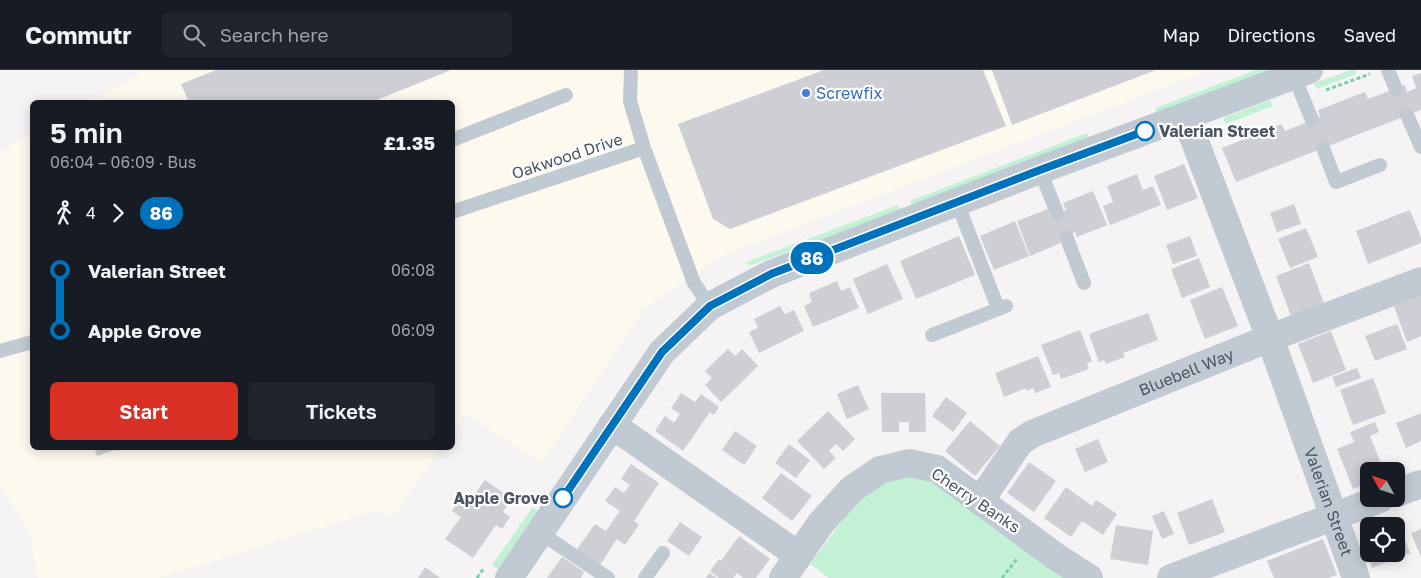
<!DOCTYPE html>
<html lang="en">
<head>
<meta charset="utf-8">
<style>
  :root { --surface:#171b24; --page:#20242c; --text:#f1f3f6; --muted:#9ea1a6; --line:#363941; --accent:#d93025 }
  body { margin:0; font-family:"Golos Text",sans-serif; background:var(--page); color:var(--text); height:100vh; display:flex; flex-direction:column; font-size:19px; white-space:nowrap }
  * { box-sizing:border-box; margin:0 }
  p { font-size:16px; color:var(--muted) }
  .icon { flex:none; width:28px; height:28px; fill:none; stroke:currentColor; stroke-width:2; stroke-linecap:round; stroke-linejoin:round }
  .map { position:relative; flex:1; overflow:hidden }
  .sheet { position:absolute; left:30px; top:30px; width:425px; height:350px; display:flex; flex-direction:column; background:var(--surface); border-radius:8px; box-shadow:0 2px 12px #0003 }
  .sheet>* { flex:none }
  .badge { padding:0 10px; border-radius:16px; font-size:18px; line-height:32px }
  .needle { width:32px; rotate:310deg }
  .fabs { position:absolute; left:1360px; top:392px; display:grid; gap:10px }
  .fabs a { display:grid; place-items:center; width:45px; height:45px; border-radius:8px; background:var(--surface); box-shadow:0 2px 12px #0003; font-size:25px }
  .map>.badge { position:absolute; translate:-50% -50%; box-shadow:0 0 0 2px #fff }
  .legs { display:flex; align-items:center; gap:8px; height:55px; padding:0 20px; font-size:16px }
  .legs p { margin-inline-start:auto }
  .head { display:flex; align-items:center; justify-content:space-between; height:85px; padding:0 20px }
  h1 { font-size:28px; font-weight:600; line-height:38px }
  .primary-button { display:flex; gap:10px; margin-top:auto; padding:10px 20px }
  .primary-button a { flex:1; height:58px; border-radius:8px; background:var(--accent); color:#fff; font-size:20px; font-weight:600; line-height:58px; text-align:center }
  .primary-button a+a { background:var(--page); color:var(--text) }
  ul { padding:0 20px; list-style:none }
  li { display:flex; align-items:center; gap:18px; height:60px; font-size:19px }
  li i { display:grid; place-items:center; width:8px; height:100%; margin:0 6px; background:currentColor }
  li i::after { content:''; width:12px; height:12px; margin:-6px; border:4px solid; border-radius:50%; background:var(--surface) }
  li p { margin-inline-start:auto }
  li:first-child i { background:linear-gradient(#0000 50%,currentColor 0) }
  li:last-child i { background:linear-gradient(currentColor 50%,#0000 0) }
  header { display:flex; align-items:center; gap:30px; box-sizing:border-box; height:70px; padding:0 25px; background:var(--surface); border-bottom:1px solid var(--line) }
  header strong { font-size:24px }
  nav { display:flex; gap:28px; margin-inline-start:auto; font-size:18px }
  .search { width:350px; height:45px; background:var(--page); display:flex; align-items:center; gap:12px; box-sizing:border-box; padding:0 18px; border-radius:8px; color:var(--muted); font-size:19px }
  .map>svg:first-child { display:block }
  .commercial { fill:#fdf9ef }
  .green { fill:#c3f1d5 }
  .building { fill:#cdcfd5 }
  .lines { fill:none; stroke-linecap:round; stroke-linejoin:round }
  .path { stroke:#7ad0a6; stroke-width:3; stroke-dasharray:4 2.5; stroke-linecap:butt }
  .lane { stroke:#c1cad2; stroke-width:14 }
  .street { stroke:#c1cad2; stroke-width:28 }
  .line-1-casing { stroke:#fff; stroke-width:11 }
  .line-1 { stroke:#0072bc; stroke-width:8 }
  .shop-dot { fill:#3f7fe0; stroke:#fff; stroke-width:2 }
  .stop-1-dot { fill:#fff; stroke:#0072bc; stroke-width:2.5 }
  .labels { text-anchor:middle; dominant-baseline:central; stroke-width:4.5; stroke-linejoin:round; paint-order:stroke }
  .shop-label { font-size:16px; fill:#366cbe; stroke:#fff; text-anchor:start }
  .stop-label { font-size:16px; font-weight:bold; fill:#4a5661; stroke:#fff; text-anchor:start }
  .street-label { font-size:16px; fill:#4a5661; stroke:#fff }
</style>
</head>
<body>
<header>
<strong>Commutr</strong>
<div class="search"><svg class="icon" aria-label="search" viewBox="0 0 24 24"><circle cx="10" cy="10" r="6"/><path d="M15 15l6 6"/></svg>Search here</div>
<nav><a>Map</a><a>Directions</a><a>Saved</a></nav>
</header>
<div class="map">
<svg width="1421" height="508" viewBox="0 0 1421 508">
  <rect width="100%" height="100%" fill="#f5f3f3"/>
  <g class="commercial">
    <path d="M146,0H1210L721,186L643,240L542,393L465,344L453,362L452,32H88Z"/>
    <path d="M32,63V378H441L391,449L378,440L159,508H38L29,461L0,415V82Z"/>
  </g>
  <g class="green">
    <path d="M1256,0H1273L1157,43L1155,38Z"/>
    <path d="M1351,0H1355L1356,4L1317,19L1314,13Z"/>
    <path d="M1270,30L1273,36L1226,54L1223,48Z"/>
    <path d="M1087,63L1089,68L912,136L910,131Z"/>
    <path d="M898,135L900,141L751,195L744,193Z"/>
    <path d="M914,406L934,414L1066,508H829L810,494L863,423L880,411Z"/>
    <path d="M533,437L539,441L498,499L492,495Z"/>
  </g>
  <g class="building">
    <path d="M216,0H451L372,32H189L181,14Z"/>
    <path d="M824,0H983L1006,56L730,159L713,149L678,54Z"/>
    <path d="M992,0H1156L1012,55Z"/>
    <path d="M1421,3V40L1236,112L1222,78L1282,54L1285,61L1320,47L1318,40L1365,22L1368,29L1405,15L1407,22L1416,18L1412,6Z"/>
    <path d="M1184,94L1198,128L1167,140L1154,106Z"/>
    <path d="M1137,104L1143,120L1153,116L1161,135L1110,155L1103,136L1113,132L1107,116Z"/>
    <path d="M1093,121L1107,155L1077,167L1075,162L1059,169L1061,173L1030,186L1017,151L1048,139L1050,146L1066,140L1063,133Z"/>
    <path d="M1294,134L1301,154L1277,162L1270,143Z"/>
    <path d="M1410,140L1421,168V173L1368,194L1356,161Z"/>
    <path d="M1015,151L1029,186L994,200L980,166Z"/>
    <path d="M1306,158L1318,187L1290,198L1278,169Z"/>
    <path d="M959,166L975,205L916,229L900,191Z"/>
    <path d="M1190,166L1197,186L1173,194L1166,175Z"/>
    <path d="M1199,188L1210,217L1182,228L1171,199Z"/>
    <path d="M1309,193L1324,233L1291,246L1276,206Z"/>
    <path d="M887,194L903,229L868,244L853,209Z"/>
    <path d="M837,211L841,221L850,217L859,238L813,257L804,236L812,232L809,223Z"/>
    <path d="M1222,217L1238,256L1205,269L1190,230Z"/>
    <path d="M1421,226V266L1407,272L1394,236Z"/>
    <path d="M780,236L785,244L794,240L804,261L759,283L749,262L758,258L754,249Z"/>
    <path d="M1148,243L1158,270L1123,283L1125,287L1106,294L1104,290L1099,292L1089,264Z"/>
    <path d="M1397,254L1407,279L1375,291L1365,266Z"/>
    <path d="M1080,260L1092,291L1087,293L1089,299L1061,309L1059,303L1053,305L1041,275Z"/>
    <path d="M1331,261L1346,300L1313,313L1298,274Z"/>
    <path d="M728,279L735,286L742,279L758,296L721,332L705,315L712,308L705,301Z"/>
    <path d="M1038,286L1051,317L1035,323L1033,318L1027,321L1026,318L1004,327L995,303Z"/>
    <path d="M1357,298L1361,308L1336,317L1332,307Z"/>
    <path d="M1373,308L1386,343L1353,355L1340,320Z"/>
    <path d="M858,315L869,339L847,349L837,324Z"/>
    <path d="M681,323L695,332L701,324L719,337L714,345L710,342L683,381L655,361L665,346L674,353L680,344L671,338Z"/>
    <path d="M881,323H925L926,362H909V352H899V362H882Z"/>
    <path d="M946,327L967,343L953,362L932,346Z"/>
    <path d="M828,341L855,369L843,381L836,374L829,381L836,388L824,399L797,371Z"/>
    <path d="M1421,343V371L1406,378L1396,353Z"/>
    <path d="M970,351L1000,376L975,406L945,381Z"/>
    <path d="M1375,352L1379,362L1370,366L1384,401H1369V413L1353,419L1337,379L1354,372L1350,362Z"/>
    <path d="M735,361L757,376L744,395L722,380Z"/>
    <path d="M1098,369L1108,392L1085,402L1075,379Z"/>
    <path d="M789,374L810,390L796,408L775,393Z"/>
    <path d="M94,378H121L97,386Z"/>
    <path d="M1029,392L1056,411L1034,442L1007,423Z"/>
    <path d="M631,394L659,413L634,451L639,455L625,475L617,469L600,495L577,479L595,454L606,461L620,441L605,431L615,417L624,423L630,415L621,409Z"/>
    <path d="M781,403L812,426L792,451L762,428Z"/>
    <path d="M485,410L512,429L503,442L510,447L502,459L496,455L473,488L445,469L461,447L452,441L458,431L466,436Z"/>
    <path d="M1066,417L1092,436L1096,430L1117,444L1103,465L1082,451L1071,467L1044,448Z"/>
    <path d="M1212,429L1225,462L1189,475L1177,443Z"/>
    <path d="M1164,441L1174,464L1162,469L1152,446Z"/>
    <path d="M1397,450L1410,483L1372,498L1360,464L1369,461V484H1396V456H1382Z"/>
    <path d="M680,452L702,467L689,486L667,471Z"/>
    <path d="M1116,455L1153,461L1148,495L1110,489Z"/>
    <path d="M1421,459V487L1411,463Z"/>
    <path d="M739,466L770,489L756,508H743L737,503L733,508H719L710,501L719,489L721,491Z"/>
    <path d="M1323,469L1337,505L1328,508H1274L1267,491Z"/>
    <path d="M562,487L584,502L581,508H547Z"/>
    <path d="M425,497L440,508H418Z"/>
    <path d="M709,503L717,508H706Z"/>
  </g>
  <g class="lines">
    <g class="path">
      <path d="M1326,20L1370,4"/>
      <path d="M477,508L484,498"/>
      <path d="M1002,508L1017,489"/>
    </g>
    <g class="lane">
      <path d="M631,0L630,31L644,78"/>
      <path d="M1388,0L1396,19"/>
      <path d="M1294,6L1312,50"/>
      <path d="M1407,45L1421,77"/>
      <path d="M452,70L566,25"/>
      <path d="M1323,78L1336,112L1380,95"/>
      <path d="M1040,100L1057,143"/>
      <path d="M957,132L998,238"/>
      <path d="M452,142L644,78L694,213L710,236"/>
      <path d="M1066,166L1084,213"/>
      <path d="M932,265L1006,236"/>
      <path d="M0,281L32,272"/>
      <path d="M539,462L608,508"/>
      <path d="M645,508L663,483"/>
    </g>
    <g class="street">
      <path id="s1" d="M1184,47L1194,69L1270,268L1356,508"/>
      <path d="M612,355L798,485"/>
      <path d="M1396,423L1421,414"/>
      <path id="s2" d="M980,431L1020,372L1032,364L1270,268L1421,211"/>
      <path d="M509,508L662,282L710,236L771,204L1040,100L1309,0"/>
      <path d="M783,508L821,453L852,419L880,400L909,393L937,399L1055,486L1089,508"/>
      <path d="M1171,508L1380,429"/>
    </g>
  </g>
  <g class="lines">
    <defs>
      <path id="line-1" d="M563,428L662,282L710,236L771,204L1040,100L1145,61"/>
    </defs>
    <use href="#line-1" class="line-1-casing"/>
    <use href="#line-1" class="line-1"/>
  </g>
  <circle class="shop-dot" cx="806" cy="23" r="5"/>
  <g class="stop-1-dot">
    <circle cx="1145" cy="61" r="9"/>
    <circle cx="563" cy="428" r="9"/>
  </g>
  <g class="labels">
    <g class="shop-label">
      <text x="816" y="23">Screwfix</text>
    </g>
    <g class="stop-label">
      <text x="1159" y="61">Valerian Street</text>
      <text x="549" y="428" text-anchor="end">Apple Grove</text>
    </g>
    <g class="street-label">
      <text transform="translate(567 86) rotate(-18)">Oakwood Drive</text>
      <text stroke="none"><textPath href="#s2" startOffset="252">Bluebell Way</textPath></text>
      <text transform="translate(976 430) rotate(34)">Cherry Banks</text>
      <text stroke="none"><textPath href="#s1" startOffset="411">Valerian Street</textPath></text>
    </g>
  </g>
</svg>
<div class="fabs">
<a><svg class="needle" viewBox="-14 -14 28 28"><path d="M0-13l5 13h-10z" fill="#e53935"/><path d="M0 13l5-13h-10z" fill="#9ea1a6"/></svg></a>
<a><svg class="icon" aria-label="locate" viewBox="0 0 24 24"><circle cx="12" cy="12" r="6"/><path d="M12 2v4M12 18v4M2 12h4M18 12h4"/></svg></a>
</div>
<b class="badge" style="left:812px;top:188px;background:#0072bc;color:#fff">86</b>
<section class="sheet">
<div class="head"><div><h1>5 min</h1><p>06:04 – 06:09 · Bus</p></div><b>£1.35</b></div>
<div class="legs"><svg class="icon" aria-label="walk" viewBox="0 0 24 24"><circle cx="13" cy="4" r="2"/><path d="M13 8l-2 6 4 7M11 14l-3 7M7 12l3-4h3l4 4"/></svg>4<svg class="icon" aria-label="forward" viewBox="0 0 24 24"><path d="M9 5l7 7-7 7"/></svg><b class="badge" style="background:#0072bc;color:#fff">86</b></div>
<ul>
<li><i style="color:#0072bc"></i><b>Valerian Street</b><p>06:08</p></li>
<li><i style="color:#0072bc"></i><b>Apple Grove</b><p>06:09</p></li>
</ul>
<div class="primary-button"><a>Start</a><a>Tickets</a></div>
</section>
</div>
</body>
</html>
